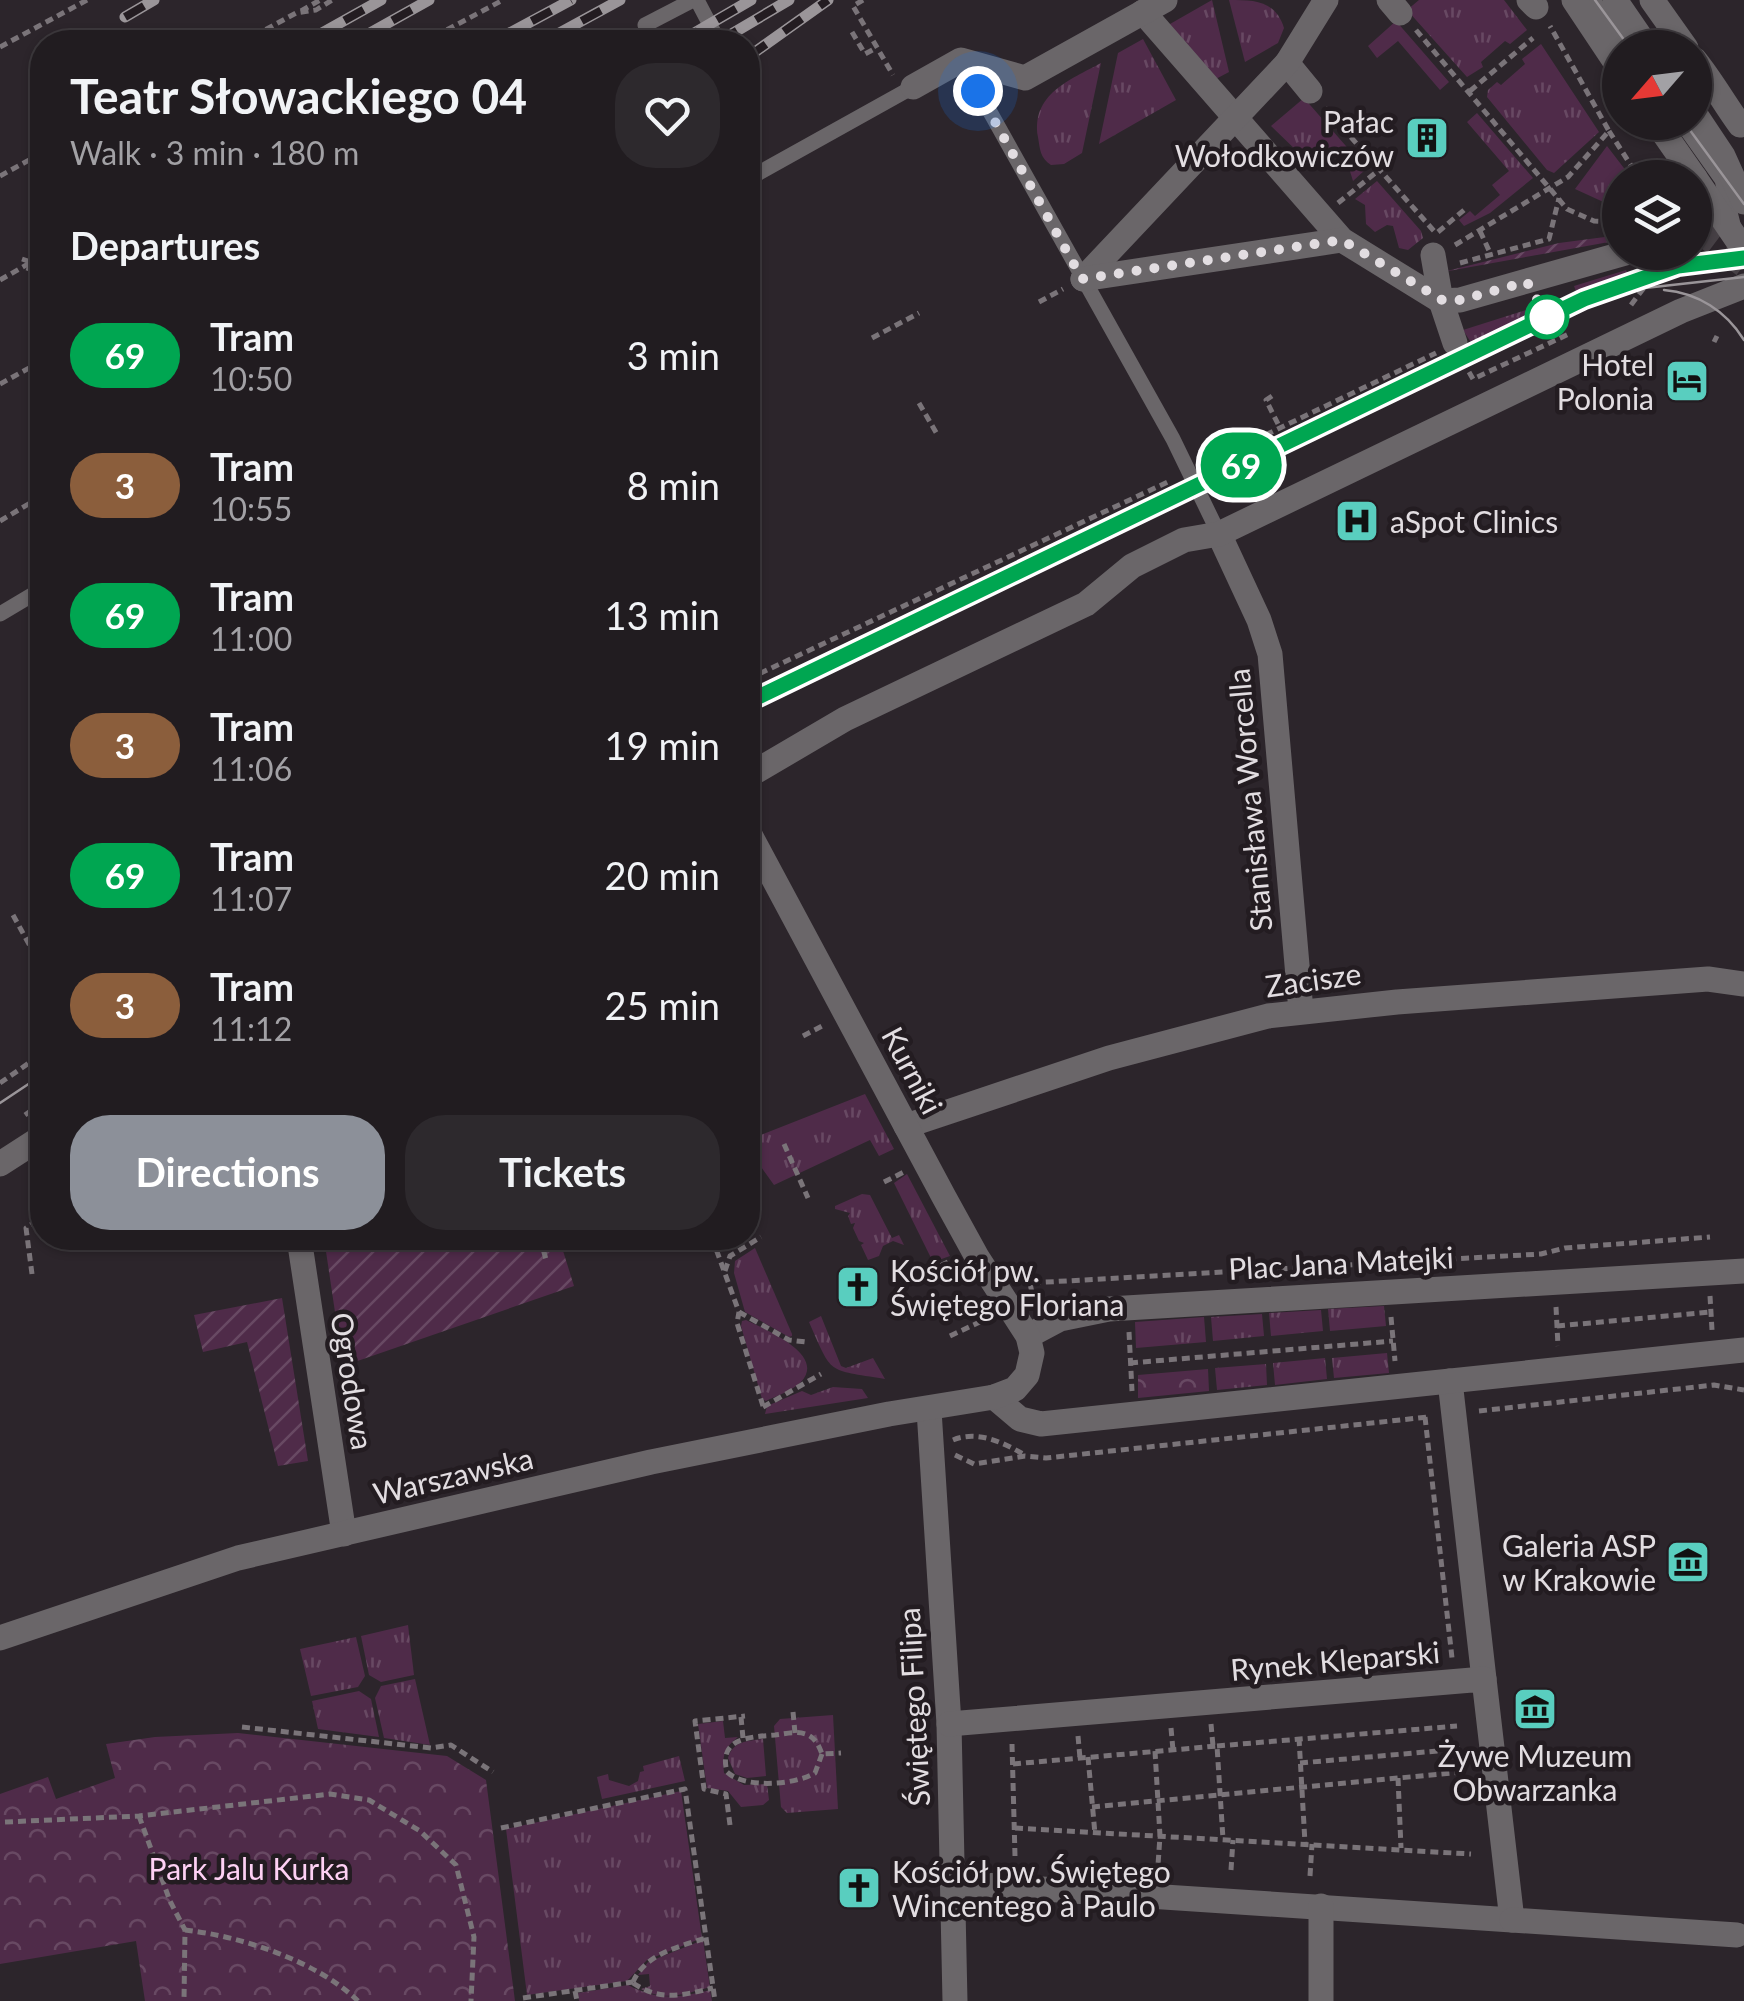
<!DOCTYPE html>
<html lang="en">
<head>
<meta charset="utf-8">
<style>
  :root { --surface:#211c20; --page:#2d292d; --text:#f1f3f6; --muted:#a2a1a5; --line:#3e3a3e; --accent:#8c9099 }
  body { margin:0; font-family:Lato,sans-serif; background:var(--page); color:var(--text); height:100vh; display:flex; flex-direction:column; font-size:38px; white-space:nowrap }
  * { box-sizing:border-box; margin:0 }
  p { font-size:32px; color:var(--muted) }
  .icon { flex:none; width:55px; height:55px; fill:none; stroke:currentColor; stroke-width:2; stroke-linecap:round; stroke-linejoin:round }
  .map { position:relative; flex:1; overflow:hidden }
  .drawer { position:absolute; left:30px; top:30px; width:730px; height:1220px; display:flex; flex-direction:column; background:var(--surface); border-radius:40px; box-shadow:0 2px 8px #0004,0 0 0 2px var(--line) }
  .drawer>* { flex:none }
  .badge { padding:0 20px; border-radius:32px; font-size:35px; line-height:65px }
  .needle { width:65px; rotate:242deg }
  .buttons { position:absolute; left:1602px; top:30px; display:grid; gap:20px }
  .buttons a { display:grid; place-items:center; width:110px; height:110px; border-radius:50%; background:var(--surface); box-shadow:0 2px 8px #0004,0 0 0 2px var(--line); font-size:50px }
  .you { position:absolute; width:50px; height:50px; margin:-25px; border:8px solid #fff; border-radius:50%; background:#1a73e8; box-shadow:0 0 0 15px #1a73e833 }
  .map>.badge { position:absolute; translate:-50% -50%; box-shadow:0 0 0 5px #fff }
  h2 { padding:0 40px; font-size:38px; line-height:90px }
  .round { display:grid; place-items:center; flex:none; width:105px; height:105px; border-radius:40px; background:var(--page) }
  .summary { display:flex; align-items:center; justify-content:space-between; height:170px; padding:0 40px }
  h1 { font-size:48px; font-weight:700; line-height:75px }
  .cta { display:flex; gap:20px; margin-top:auto; padding:20px 40px }
  .cta a { flex:1; height:115px; border-radius:40px; background:var(--accent); color:#fff; font-size:40px; font-weight:700; line-height:115px; text-align:center }
  .cta a+a { background:var(--page); color:var(--text) }
  ul { padding:0; list-style:none }
  li { display:flex; align-items:center; gap:30px; height:130px; padding:0 40px }
  li div { flex:1 }
  li b { display:block; font-size:38px }
  li em { font-style:normal }
  li .badge { min-width:110px; font-weight:700; text-align:center }
  .map>svg:first-child { display:block }
  .grass { fill:url(#grass-tufts) }
  .forest { fill:url(#forest-crowns) }
  .garden { fill:url(#garden-furrows) }
  .lines { fill:none; stroke-linecap:round; stroke-linejoin:round }
  .street-tunnel { stroke:#474146; stroke-width:25; stroke-dasharray:25 12; stroke-linecap:butt }
  .path { stroke:#7a7479; stroke-width:5; stroke-dasharray:8 5; stroke-linecap:butt }
  .lane { stroke:#6a6669; stroke-width:15 }
  .street { stroke:#6a6669; stroke-width:25 }
  .tram { stroke:#9a9599; stroke-width:2.5 }
  .rail-casing { stroke:#9a9599; stroke-width:11 }
  .rail { stroke:#231c21; stroke-width:8; stroke-dasharray:22; stroke-linecap:butt }
  .line-casing { stroke:#fff; stroke-width:22 }
  .line { stroke:#00a651; stroke-width:15 }
  .walk { stroke:#e2dde1; stroke-width:10; stroke-dasharray:0 18 }
  .stop-dot { fill:#fff; stroke:#00a651; stroke-width:5 }
  .labels { text-anchor:middle; dominant-baseline:central; stroke-width:9; stroke-linejoin:round; paint-order:stroke }
  .poi-label { font-size:30px; fill:#e2dde1; stroke:#231c21; text-anchor:end }
  .street-label { font-size:30px; fill:#e2dde1; stroke:#231c21 }
  .park-label { font-size:30px; fill:#fed1f4; stroke:#231c21 }
</style>
</head>
<body>
<div class="map">
<svg width="1744" height="2001" viewBox="0 0 1744 2001">
  <defs>
    <pattern id="grass-tufts" width="24" height="20" patternUnits="userSpaceOnUse" patternTransform="scale(2.5)"><rect width="24" height="20" fill="#4f2b49"/><path d="M3 7l-1-3M5 7V3M7 7l1-3M15 17l-1-3M17 17v-4M19 17l1-3" fill="none" stroke="#684963"/></pattern>
    <pattern id="forest-crowns" width="20" height="18" patternUnits="userSpaceOnUse" patternTransform="scale(2.5)"><rect width="20" height="18" fill="#4f2b49"/><path d="M2 6a3 3 0 1 1 6 0M12 15a3 3 0 1 1 6 0" fill="none" stroke="#684963"/></pattern>
    <pattern id="garden-furrows" width="10" height="10" patternUnits="userSpaceOnUse" patternTransform="scale(2.5)"><rect width="10" height="10" fill="#4f2b49"/><path d="M-1 1l2-2M0 10L10 0M9 11l2-2" fill="none" stroke="#684963"/></pattern>
  </defs>
  <rect width="100%" height="100%" fill="#2c252b"/>
  <g class="grass">
    <path d="M1212,0L1229,72L1212,81L1163,28Z"/>
    <path d="M1229,0C1254,0 1275,0 1284,28L1278,43L1245,62Z"/>
    <path d="M1419,0H1504L1527,30L1510,44L1505,41L1481,62L1483,67L1467,77L1407,10Z"/>
    <path d="M1396,21L1449,82L1440,90L1398,41L1377,58L1368,46Z"/>
    <path d="M1143,39L1176,100L1099,144L1118,53Z"/>
    <path d="M1541,44L1599,132L1554,173L1547,170L1487,97L1488,90L1497,82L1501,85L1525,64L1522,59Z"/>
    <path d="M1101,63L1082,153L1064,164L1051,165C1040,158 1040,149 1038,137C1031,94 1070,80 1101,63Z"/>
    <path d="M1304,98L1366,169L1353,181L1345,155L1339,150C1320,147 1311,164 1297,165L1295,160L1299,153L1271,126Z"/>
    <path d="M1477,113L1533,178L1490,213L1464,226L1459,220L1470,211L1475,216L1500,195L1492,185L1509,171L1467,122Z"/>
    <path d="M1607,146L1630,176L1620,178V188L1610,205L1575,189Z"/>
    <path d="M1377,181L1421,231L1423,238L1408,250L1399,248L1393,226L1387,225L1375,232L1366,224L1365,205L1355,199Z"/>
    <path d="M1626,270L1628,274L1577,293L1472,344L1463,330L1577,294L1574,286Z"/>
    <path d="M865,1094L894,1149L879,1156L870,1140L774,1185L759,1164L748,1155V1140Z"/>
    <path d="M907,1174L950,1256L933,1262L894,1183Z"/>
    <path d="M862,1194L870,1195L892,1238L899,1235L904,1245L893,1241L883,1246L879,1256L868,1260L861,1245L864,1243L859,1241L853,1228L855,1223L851,1224L848,1216L850,1213L835,1209V1206Z"/>
    <path d="M755,1248L792,1334V1336L789,1337L745,1312L734,1273L735,1261Z"/>
    <path d="M1384,1306L1386,1326L1330,1331L1328,1309Z"/>
    <path d="M1321,1310L1323,1331L1271,1336L1269,1313Z"/>
    <path d="M1262,1314L1264,1336L1213,1341L1211,1317Z"/>
    <path d="M821,1316L841,1366L846,1368L873,1358L885,1379C826,1369 833,1376 809,1322Z"/>
    <path d="M1204,1317L1206,1342L1136,1348L1135,1322Z"/>
    <path d="M746,1320C764,1329 827,1354 801,1382C792,1391 776,1396 766,1401L762,1399L741,1326L742,1321Z"/>
    <path d="M1387,1353L1389,1373L1334,1378L1332,1358Z"/>
    <path d="M1325,1358L1327,1379L1275,1385L1273,1363Z"/>
    <path d="M1266,1364L1267,1385L1217,1390L1215,1368Z"/>
    <path d="M833,1387L862,1389L868,1398L765,1414L767,1406L802,1391L811,1395Z"/>
    <path d="M408,1625L414,1675L381,1682L369,1675L361,1636Z"/>
    <path d="M356,1637L365,1676L358,1687L311,1696L300,1649Z"/>
    <path d="M415,1679L430,1745L384,1738L375,1698L381,1686Z"/>
    <path d="M359,1691L371,1699L379,1737L318,1729L312,1701Z"/>
    <path d="M833,1715L838,1809L787,1813L781,1807L774,1726L780,1719Z"/>
    <path d="M723,1721L725,1738L738,1737C724,1748 722,1756 724,1773L744,1785L767,1784L769,1800L763,1805L741,1807L728,1791L707,1788L698,1724Z"/>
    <path d="M763,1739L766,1776L747,1778L735,1774L728,1758C733,1741 747,1741 763,1739Z"/>
    <path d="M679,1756L685,1781L602,1799L597,1777L608,1774L609,1780L629,1786L638,1781L640,1772L644,1771L643,1766Z"/>
    <path d="M681,1791L702,1938L647,1960L627,1981L527,1995L506,1829Z"/>
    <path d="M703,1940L710,1987C683,1995 664,2001 641,1989L650,1986L649,1974L638,1975L648,1962Z"/>
    <path d="M628,1985C659,2001 676,1998 710,1990L712,2001H579L578,1993Z"/>
  </g>
  <g class="forest">
    <path d="M1208,1369L1209,1391L1138,1398V1375Z"/>
    <path d="M238,1733L447,1756L486,1780L515,2001H145L136,1941L0,1964V1794L48,1777L56,1799L115,1778L106,1744L155,1737Z"/>
  </g>
  <g class="garden">
    <path d="M1620,235V240L1443,272L1559,243Z"/>
    <path d="M324,1238H559L574,1286L343,1366Z"/>
    <path d="M282,1298L308,1461L278,1466L247,1342L203,1352L194,1315Z"/>
  </g>
  <g class="lines">
    <path class="street-tunnel" d="M1695,228L1744,265"/>
    <g class="path">
      <path d="M863,0L853,6L893,75"/>
      <path d="M301,11L320,0"/>
      <path d="M1416,30L1567,209L1594,221L1620,222"/>
      <path d="M852,32L865,54L876,48"/>
      <path d="M243,42L296,13L316,10L332,0"/>
      <path d="M424,42L503,0"/>
      <path d="M438,42L452,30"/>
      <path d="M614,42L629,34"/>
      <path d="M0,47L87,0"/>
      <path d="M1470,91L1533,38"/>
      <path d="M1325,108L1434,231"/>
      <path d="M1609,131L1639,178"/>
      <path d="M0,176L42,153"/>
      <path d="M1338,203L1379,170"/>
      <path d="M1480,231L1491,255"/>
      <path d="M1438,232L1464,210"/>
      <path d="M1455,245L1568,177L1609,131L1550,26"/>
      <path d="M22,259L31,262L28,271"/>
      <path d="M1460,263L1549,239L1559,198"/>
      <path d="M0,280L42,256"/>
      <path d="M1039,302L1063,289"/>
      <path d="M1631,305L1664,261"/>
      <path d="M872,338L919,313"/>
      <path d="M1714,342L1717,336"/>
      <path d="M1469,372L1473,379L1571,333"/>
      <path d="M0,384L42,361"/>
      <path d="M1272,396L1266,400L1280,428"/>
      <path d="M919,403L937,434"/>
      <path d="M1207,463L1436,353"/>
      <path d="M0,521L42,496"/>
      <path d="M748,679L1170,481"/>
      <path d="M13,915L30,946"/>
      <path d="M803,1036L826,1024"/>
      <path d="M0,1083L42,1054"/>
      <path d="M25,1115L42,1103"/>
      <path d="M784,1144L808,1198"/>
      <path d="M884,1182L904,1172"/>
      <path d="M748,1218L760,1214"/>
      <path d="M540,1238L547,1263"/>
      <path d="M712,1238L739,1312L737,1323L763,1406"/>
      <path d="M725,1271L730,1256L761,1237"/>
      <path d="M929,1271L952,1260"/>
      <path d="M32,1274L26,1228L42,1217"/>
      <path d="M1032,1293L1030,1283L1541,1254L1565,1248L1710,1237"/>
      <path d="M1710,1296L1712,1330"/>
      <path d="M1556,1307L1558,1346"/>
      <path d="M739,1312L789,1340L806,1342"/>
      <path d="M950,1316L970,1307"/>
      <path d="M1391,1317L1395,1361"/>
      <path d="M1557,1326L1711,1312"/>
      <path d="M1129,1332L1132,1391"/>
      <path d="M950,1336L986,1319"/>
      <path d="M1130,1363L1393,1341"/>
      <path d="M763,1407L821,1374"/>
      <path d="M1479,1411L1714,1385L1744,1390"/>
      <path d="M1425,1417L1452,1658"/>
      <path d="M953,1440C977,1430 1002,1442 1023,1454"/>
      <path d="M955,1455L974,1464L1025,1456L1046,1458L1428,1417"/>
      <path d="M793,1712L795,1733"/>
      <path d="M741,1717L743,1738"/>
      <path d="M1211,1724L1213,1746"/>
      <path d="M242,1727L431,1748L451,1745L493,1772"/>
      <path d="M1171,1728L1173,1750"/>
      <path d="M1078,1736L1080,1758"/>
      <path d="M1299,1738L1305,1843"/>
      <path d="M1012,1744L1015,1856"/>
      <path d="M1217,1746L1457,1726"/>
      <path d="M1155,1751L1160,1836L1158,1865"/>
      <path d="M822,1754L815,1773C794,1785 745,1789 727,1772C718,1738 749,1737 775,1735C785,1734 798,1730 808,1735C816,1739 819,1746 822,1754L841,1753"/>
      <path d="M1088,1757L1095,1834"/>
      <path d="M1300,1763L1460,1749"/>
      <path d="M1013,1764L1217,1746L1223,1839"/>
      <path d="M1398,1778L1401,1848"/>
      <path d="M1092,1807L1462,1772"/>
      <path d="M139,1816L170,1901L185,1930L184,2001"/>
      <path d="M5,1822L139,1816L330,1794L369,1800L420,1831L456,1865L474,1937L471,2001"/>
      <path d="M730,1825L726,1794L704,1789L695,1721L745,1716"/>
      <path d="M501,1828L685,1789L715,2001"/>
      <path d="M1015,1828L1471,1854"/>
      <path d="M1231,1870L1233,1840"/>
      <path d="M1310,1876L1312,1844"/>
      <path d="M185,1930C240,1936 317,1961 358,2001"/>
      <path d="M633,1982C645,1954 678,1947 706,1938"/>
      <path d="M633,1983C660,2001 680,1996 713,1988"/>
      <path d="M575,1991L577,2001"/>
      <path d="M523,1998L633,1982"/>
    </g>
    <g class="lane">
      <path d="M697,0L719,42"/>
      <path d="M1593,0L1627,48"/>
      <path d="M645,25L693,0"/>
      <path d="M961,60L1173,439L1219,534"/>
      <path d="M1681,122L1722,180L1733,224"/>
      <path d="M748,179L913,87"/>
      <path d="M0,614L42,589"/>
    </g>
    <g class="street">
      <path d="M1389,0L1400,13"/>
      <path d="M1529,0L1536,7"/>
      <path d="M1574,0L1620,69"/>
      <path d="M1615,0L1648,48"/>
      <path d="M1652,0L1686,48"/>
      <path d="M1143,12L1342,240L1441,301L1460,300L1629,252"/>
      <path d="M1695,60C1712,81 1724,103 1740,125"/>
      <path d="M1287,63L1310,91"/>
      <path d="M913,87L961,60L1025,78L1165,0"/>
      <path d="M1695,114L1723,156L1744,202"/>
      <path d="M1656,122L1695,178"/>
      <path d="M1695,178L1744,250"/>
      <path d="M1433,255L1441,301L1455,343"/>
      <path d="M1083,279L1287,63L1326,0"/>
      <path d="M1083,279L1342,240"/>
      <path d="M1219,534L1259,620L1270,654L1301,1011"/>
      <path d="M748,776L845,719L1086,604L1132,566L1184,540L1219,534L1681,311L1744,286"/>
      <path d="M906,1126L1109,1058L1268,1016L1397,1002L1708,979L1744,984"/>
      <path d="M0,1164L42,1137"/>
      <path d="M299,1238L344,1534"/>
      <path d="M1028,1336L1060,1319L1109,1309L1744,1271"/>
      <path d="M1450,1381L1484,1679"/>
      <path d="M994,1397L1020,1419L1041,1424L1744,1350"/>
      <path d="M929,1410L949,1724L955,2001"/>
      <path d="M0,1638L238,1558L651,1462L889,1414L994,1397L1015,1389L1027,1375L1032,1353L1028,1336L977,1257L944,1197L748,831"/>
      <path d="M949,1724L1484,1679L1512,1920L953,1883"/>
      <path d="M1512,1920L1737,1935"/>
      <path d="M1321,2001V1906"/>
    </g>
    <g class="tram">
      <path d="M1595,0L1630,48"/>
      <path d="M1684,122L1744,204"/>
      <path d="M1645,288L1744,277"/>
      <path d="M1664,290C1698,293 1726,311 1744,340"/>
      <path d="M748,702L1584,299L1677,266L1744,258"/>
      <path d="M0,1103L42,1075"/>
    </g>
    <defs>
      <g id="rail">
        <path d="M125,17L154,0"/>
        <path d="M306,42L381,0"/>
        <path d="M354,42L429,0"/>
        <path d="M493,42L571,0"/>
        <path d="M543,42L620,0"/>
        <path d="M679,42L751,0"/>
        <path d="M718,42L789,0"/>
        <path d="M748,57L828,0"/>
      </g>
    </defs>
    <use href="#rail" class="rail-casing"/>
    <use href="#rail" class="rail"/>
  </g>
  <g class="lines">
    <defs>
      <path id="line" d="M748,702L1584,299L1678,266L1744,258"/>
    </defs>
    <use href="#line" class="line-casing"/>
    <use href="#line" class="line"/>
    <path class="walk" d="M978,91L1082,279L1342,240L1442,300H1460L1527,282L1547,317"/>
  </g>
  <defs>
    <symbol id="building-square" viewBox="-11 -11 22 22"><rect x="-9" y="-9" width="18" height="18" rx="4" fill="#59cebf" stroke="#231c21"/><path d="M-4-6H4V6H1V3H-1V6H-4ZM-2.5-4.3h1.7v1.8h-1.7ZM.8-4.3h1.7v1.8H.8ZM-2.5-1h1.7V.8h-1.7ZM.8-1h1.7V.8H.8Z" fill="#111"/></symbol>
    <symbol id="hotel-square" viewBox="-11 -11 22 22"><rect x="-9" y="-9" width="18" height="18" rx="4" fill="#59cebf" stroke="#231c21"/><path d="M-6-4.5h1.5V1H6V5H4.5V3h-9V5H-6ZM-4 0a1.8 1.8 0 1 1 3.6 0ZM.5 0V-2.5h3Q6-2.5 6 0Z" fill="#111"/></symbol>
    <symbol id="hospital-square" viewBox="-11 -11 22 22"><rect x="-9" y="-9" width="18" height="18" rx="4" fill="#59cebf" stroke="#231c21"/><path d="M-5-5h3v3.5h4V-5h3V5h-3V1.5h-4V5h-3Z" fill="#111"/></symbol>
    <symbol id="church-square" viewBox="-11 -11 22 22"><rect x="-9" y="-9" width="18" height="18" rx="4" fill="#59cebf" stroke="#231c21"/><path d="M-1.2-6h2.4v3.5h3.3v2.4h-3.3V6h-2.4V-.1h-3.3v-2.4h3.3Z" fill="#111"/></symbol>
    <symbol id="museum-square" viewBox="-11 -11 22 22"><rect x="-9" y="-9" width="18" height="18" rx="4" fill="#59cebf" stroke="#231c21"/><path d="M0-6L6-3V-2H-6V-3ZM-5-1h2V3h-2ZM-1-1h2V3h-2ZM3-1h2V3H3ZM-6 4H6V6H-6Z" fill="#111"/></symbol>
  </defs>
  <g fill-rule="evenodd">
    <use href="#building-square" x="1402" y="113" width="50" height="50"/>
    <use href="#hotel-square" x="1662" y="356" width="50" height="50"/>
    <use href="#hospital-square" x="1332" y="496" width="50" height="50"/>
    <use href="#church-square" x="833" y="1262" width="50" height="50"/>
    <use href="#museum-square" x="1663" y="1537" width="50" height="50"/>
    <use href="#museum-square" x="1510" y="1684" width="50" height="50"/>
    <use href="#church-square" x="834" y="1863" width="50" height="50"/>
  </g>
  <circle class="stop-dot" cx="1547" cy="317" r="20"/>
  <g class="labels">
    <g class="poi-label">
      <text x="1394" y="121">Pałac<tspan x="1394" dy="34">Wołodkowiczów</tspan></text>
      <text x="1654" y="364">Hotel<tspan x="1654" dy="34">Polonia</tspan></text>
      <text x="1390" y="521" text-anchor="start">aSpot Clinics</text>
      <text x="890" y="1270" text-anchor="start">Kościół pw.<tspan x="890" dy="34">Świętego Floriana</tspan></text>
      <text x="1656" y="1545">Galeria ASP<tspan x="1656" dy="34">w Krakowie</tspan></text>
      <text x="1535" y="1755" text-anchor="middle">Żywe Muzeum<tspan x="1535" dy="34">Obwarzanka</tspan></text>
      <text x="892" y="1871" text-anchor="start">Kościół pw. Świętego<tspan x="892" dy="34">Wincentego à Paulo</tspan></text>
    </g>
    <g class="street-label">
      <text transform="translate(1249 800) rotate(-95)">Stanisława Worcella</text>
      <text transform="translate(1313 979) rotate(-8)">Zacisze</text>
      <text transform="translate(913 1070) rotate(62)">Kurniki</text>
      <text transform="translate(1341 1262) rotate(-3)">Plac Jana Matejki</text>
      <text transform="translate(353 1381) rotate(81)">Ogrodowa</text>
      <text transform="translate(453 1475) rotate(-13)">Warszawska</text>
      <text transform="translate(1335 1660) rotate(-5)">Rynek Kleparski</text>
      <text transform="translate(913 1707) rotate(-93)">Świętego Filipa</text>
    </g>
    <g class="park-label">
      <text x="249" y="1868">Park Jalu Kurka</text>
    </g>
  </g>
</svg>
<div class="buttons">
<a><svg class="needle" viewBox="-14 -14 28 28"><path d="M0-13l5 13h-10z" fill="#e53935"/><path d="M0 13l5-13h-10z" fill="#a2a1a5"/></svg></a>
<a><svg class="icon" aria-label="layers" viewBox="0 0 24 24"><path d="M12 4l9 5-9 5-9-5zM3 14l9 5 9-5"/></svg></a>
</div>
<div class="you" style="left:978px;top:91px"></div>
<b class="badge" style="left:1241px;top:465px;background:#00a651;color:#fff">69</b>
<section class="drawer">
<div class="summary"><div><h1>Teatr Słowackiego 04</h1><p>Walk · 3 min · 180 m</p></div><a class="round"><svg class="icon" aria-label="heart" viewBox="0 0 24 24"><path d="M12 20l-8-8c-3-5 5-10 8-4 3-6 11-1 8 4z"/></svg></a></div>
<h2>Departures</h2>
<ul>
<li><span class="badge" style="background:#00a651;color:#fff">69</span><div><b>Tram</b><p>10:50</p></div><em>3 min</em></li>
<li><span class="badge" style="background:#8b5e3c;color:#fff">3</span><div><b>Tram</b><p>10:55</p></div><em>8 min</em></li>
<li><span class="badge" style="background:#00a651;color:#fff">69</span><div><b>Tram</b><p>11:00</p></div><em>13 min</em></li>
<li><span class="badge" style="background:#8b5e3c;color:#fff">3</span><div><b>Tram</b><p>11:06</p></div><em>19 min</em></li>
<li><span class="badge" style="background:#00a651;color:#fff">69</span><div><b>Tram</b><p>11:07</p></div><em>20 min</em></li>
<li><span class="badge" style="background:#8b5e3c;color:#fff">3</span><div><b>Tram</b><p>11:12</p></div><em>25 min</em></li>
</ul>
<div class="cta"><a>Directions</a><a>Tickets</a></div>
</section>
</div>
</body>
</html>
